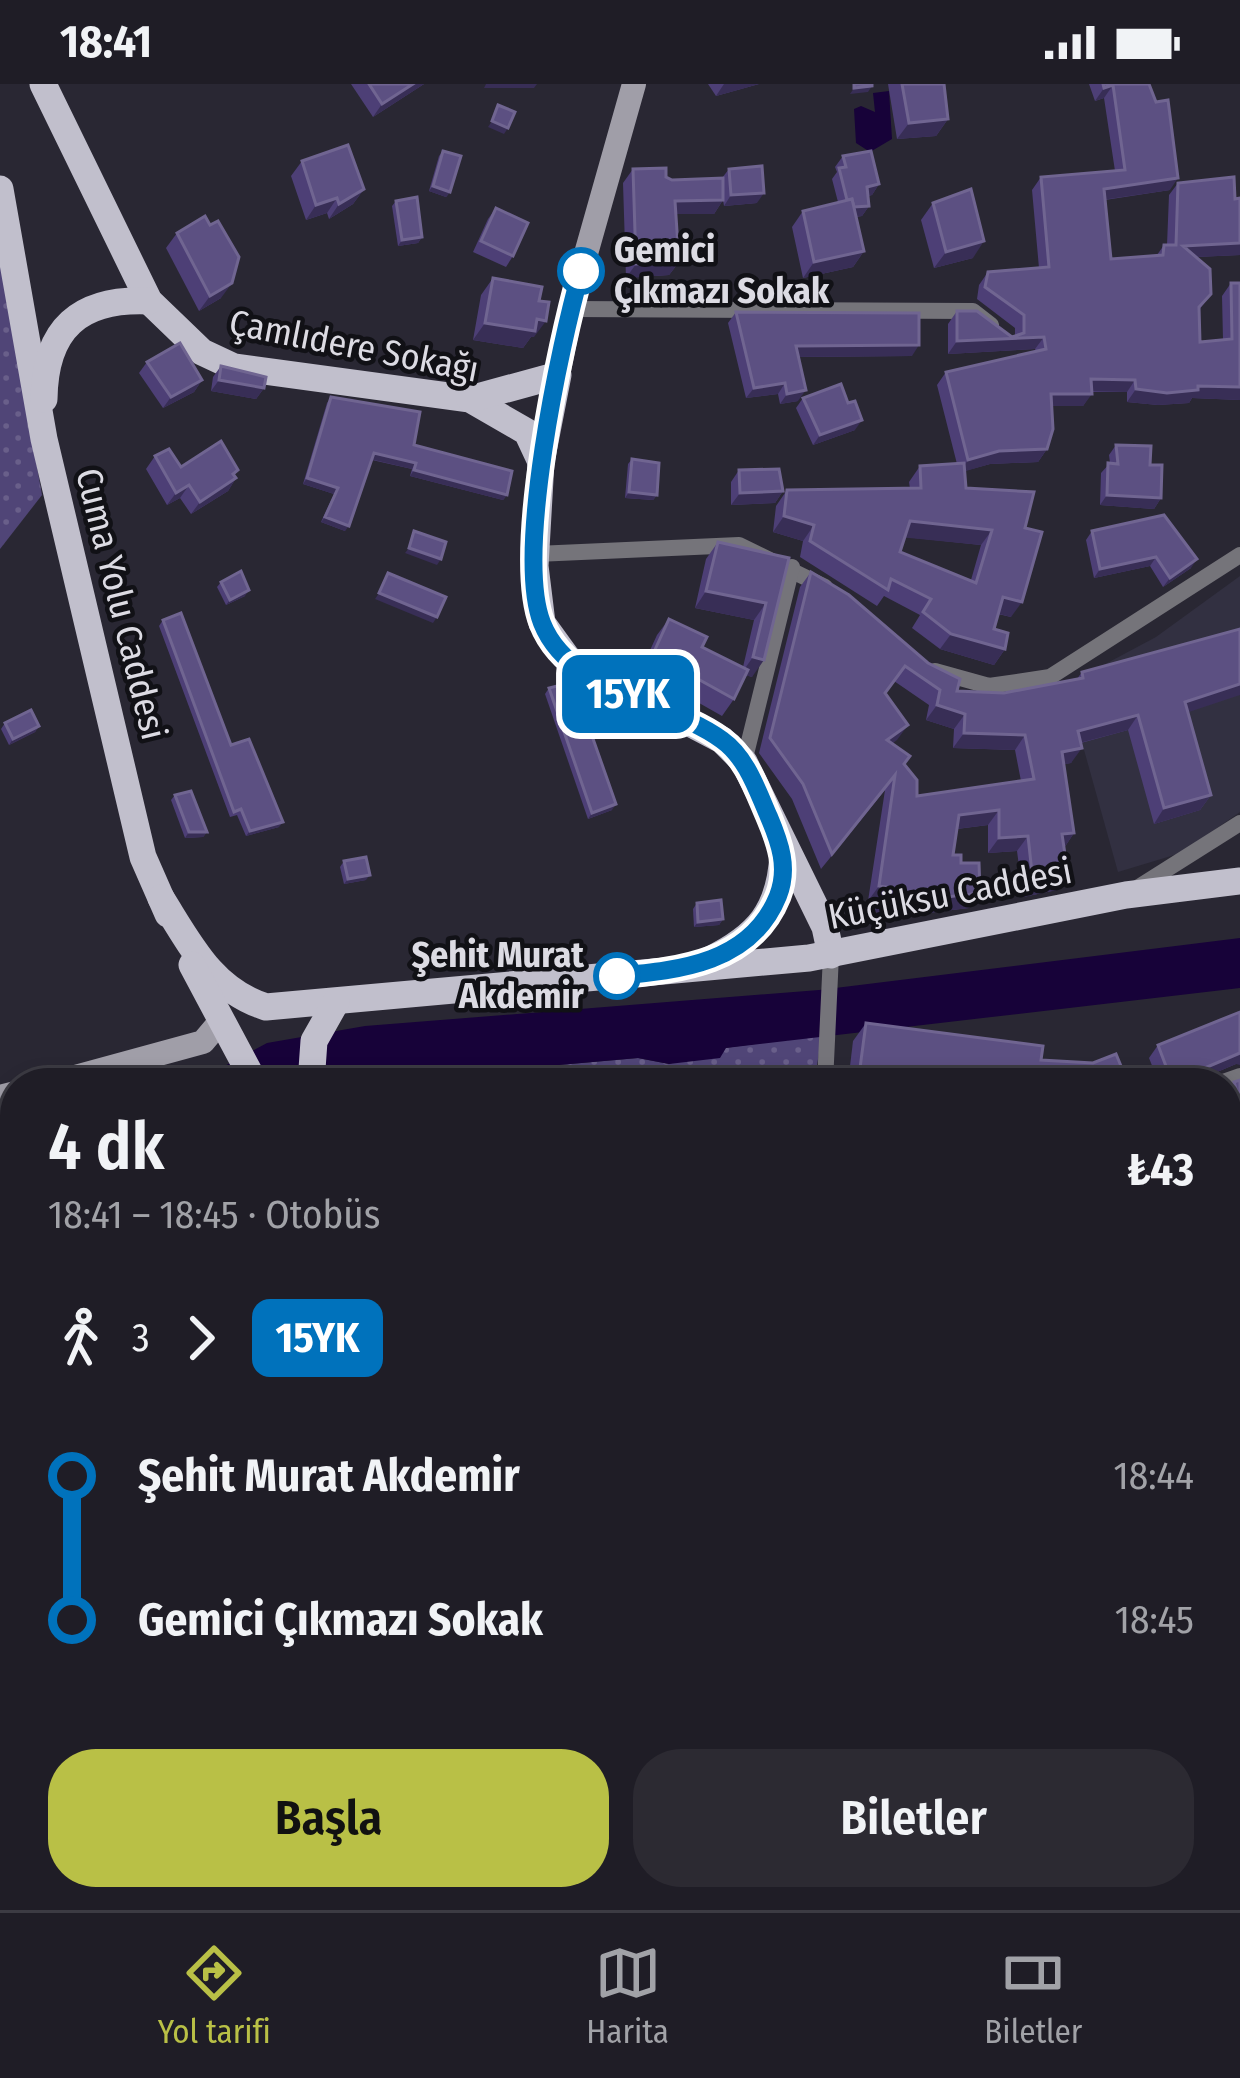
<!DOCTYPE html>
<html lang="tr">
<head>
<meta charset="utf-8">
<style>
  :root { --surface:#1f1d26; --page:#2c2a32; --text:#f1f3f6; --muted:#a1a2a7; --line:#3c3b43; --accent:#b9c046 }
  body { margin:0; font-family:"Fira Sans Condensed",sans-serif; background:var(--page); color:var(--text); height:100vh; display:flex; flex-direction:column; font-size:45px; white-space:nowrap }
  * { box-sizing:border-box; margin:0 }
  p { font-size:39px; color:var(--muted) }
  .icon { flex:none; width:66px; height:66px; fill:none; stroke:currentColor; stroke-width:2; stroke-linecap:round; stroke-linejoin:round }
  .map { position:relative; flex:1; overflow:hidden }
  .side { position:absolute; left:0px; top:984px; width:1242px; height:843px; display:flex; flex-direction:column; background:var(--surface); border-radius:48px 48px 0 0; box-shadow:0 6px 18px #0003,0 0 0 3px var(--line) }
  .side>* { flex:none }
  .badge { padding:0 24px; border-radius:18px; font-size:42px; line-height:78px }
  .map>.badge { position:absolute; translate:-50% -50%; box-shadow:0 0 0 6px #fff }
  .legs { display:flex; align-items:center; gap:18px; height:132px; padding:0 48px; font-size:39px }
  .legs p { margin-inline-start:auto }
  .overview { display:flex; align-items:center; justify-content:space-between; height:204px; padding:0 48px }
  h1 { font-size:66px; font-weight:600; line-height:90px }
  .cta { display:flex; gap:24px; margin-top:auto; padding:24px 48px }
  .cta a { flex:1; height:138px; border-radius:48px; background:var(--accent); color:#111; font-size:48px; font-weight:600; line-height:138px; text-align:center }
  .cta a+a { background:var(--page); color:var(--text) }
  ul { padding:0 48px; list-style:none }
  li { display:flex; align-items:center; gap:42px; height:144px; font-size:45px }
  li i { display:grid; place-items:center; width:18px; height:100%; margin:0 15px; background:currentColor }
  li i::after { content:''; width:30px; height:30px; margin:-15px; border:9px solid; border-radius:50%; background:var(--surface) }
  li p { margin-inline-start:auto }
  li:first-child i { background:linear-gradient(#0000 50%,currentColor 0) }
  li:last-child i { background:linear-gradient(currentColor 50%,#0000 0) }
  .status { display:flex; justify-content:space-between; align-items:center; height:84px; padding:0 60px; background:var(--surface); direction:ltr }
  .status svg { height:33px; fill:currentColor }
  .tabs { display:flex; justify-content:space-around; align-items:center; height:168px; border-top:3px solid var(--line); background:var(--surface); font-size:33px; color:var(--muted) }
  .tabs a { display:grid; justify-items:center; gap:6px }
  .tabs .selected { color:var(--accent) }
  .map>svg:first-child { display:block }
  .built { fill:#323041 }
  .forest { fill:url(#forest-crowns) }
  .park { fill:url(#park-dots) }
  .water { fill:#170239 }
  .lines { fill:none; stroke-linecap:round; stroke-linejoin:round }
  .street { stroke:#75747a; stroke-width:16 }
  .secondary { stroke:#a09ea8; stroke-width:24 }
  .primary { stroke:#c1bfcc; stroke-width:27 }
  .wall { fill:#4d3f76; fill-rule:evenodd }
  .shaded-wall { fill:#382e56 }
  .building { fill:#5c5082; stroke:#706591; stroke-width:3; fill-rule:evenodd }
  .line-1-casing { stroke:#fff; stroke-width:27 }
  .line-1 { stroke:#0072bc; stroke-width:18 }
  .stop-1-dot { fill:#fff; stroke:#0072bc; stroke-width:6 }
  .labels { text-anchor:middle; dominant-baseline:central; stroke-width:9; stroke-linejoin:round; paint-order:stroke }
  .stop-label { font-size:36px; font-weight:bold; fill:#dcdbe3; stroke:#111116; text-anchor:start }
  .street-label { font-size:36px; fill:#dcdbe3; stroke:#111116 }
</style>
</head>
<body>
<div class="status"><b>18:41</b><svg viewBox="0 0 49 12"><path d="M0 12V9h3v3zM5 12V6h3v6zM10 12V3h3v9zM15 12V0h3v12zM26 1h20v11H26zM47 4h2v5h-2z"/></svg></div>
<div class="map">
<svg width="1240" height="1826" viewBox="0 0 1240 1826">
  <defs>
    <pattern id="forest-crowns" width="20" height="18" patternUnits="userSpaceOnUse" patternTransform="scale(3)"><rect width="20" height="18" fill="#504577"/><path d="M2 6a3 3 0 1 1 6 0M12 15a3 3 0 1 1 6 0" fill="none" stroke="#695f8a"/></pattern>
    <pattern id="park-dots" width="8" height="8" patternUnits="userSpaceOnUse" patternTransform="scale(3)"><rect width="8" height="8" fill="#504577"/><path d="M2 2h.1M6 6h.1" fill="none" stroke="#695f8a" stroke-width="1.8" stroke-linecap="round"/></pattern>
  </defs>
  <rect width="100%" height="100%" fill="#292733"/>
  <path class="built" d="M1240,492V728L1181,769L1118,788L1066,601L1156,553Z"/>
  <g class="forest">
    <path d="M15,1694V1812H46L52,1826H0V1753L9,1733L1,1701Z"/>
    <path d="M279,1812H919L926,1826H264Z"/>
  </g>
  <g class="park">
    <path d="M0,173L42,411L0,465Z"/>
    <path d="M822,951L814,999H356L638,974L669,980L725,964Z"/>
    <path d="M1240,999V1113L1227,1112V1005Z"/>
    <path d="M15,1163V1608L0,1614V1168Z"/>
  </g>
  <g class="water">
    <path d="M889,7L892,55L870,68L856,59L854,25L861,22L875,28L873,9Z"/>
    <path d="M1240,854V904L726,964L720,974L669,980L638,974L356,999H193L267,959L365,942L819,906Z"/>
    <path d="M15,1094V1163L0,1168V1102Z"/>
  </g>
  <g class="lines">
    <g class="street">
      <path d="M571,225L973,227L991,241"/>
      <path d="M536,470L739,461L825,503"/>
      <path d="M935,587L989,602L1050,593L1240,471"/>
      <path d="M744,678L792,483"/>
      <path d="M1134,806L1240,739"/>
      <path d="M825,999L831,871"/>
      <path d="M1220,999L1240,992"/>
      <path d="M1227,1125L1240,1126"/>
      <path d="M1227,1188L1240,1201"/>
      <path d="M1227,1235L1240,1236"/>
      <path d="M1227,1361L1240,1365"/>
      <path d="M1227,1403L1240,1411"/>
      <path d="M1237,1572H1240"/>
      <path d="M1227,1700L1240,1702"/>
      <path d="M934,1812L944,1826"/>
      <path d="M404,1826L406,1812"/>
    </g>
    <g class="secondary">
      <path d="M558,291L574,212L634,0"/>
      <path d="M53,999L203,958L219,939"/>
      <path d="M0,1013L15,1009"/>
    </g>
    <g class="primary">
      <path d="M43,0L149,217L202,268L234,283L470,315L527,348L541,378"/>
      <path d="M0,105L44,355L143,773L168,830"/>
      <path d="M44,315C45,244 80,214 149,217"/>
      <path d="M470,315L558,291L541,378L535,482L542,539L568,575L722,656L744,678L825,843L831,871"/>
      <path d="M161,814C190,860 212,906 266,923L809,874L1126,811L1240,797"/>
      <path d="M709,876C758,852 780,827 783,770"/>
      <path d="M192,881L255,999"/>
      <path d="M311,999L314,957L336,918"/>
      <path d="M245,1826L259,1812"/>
    </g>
  </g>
  <g class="wall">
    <path d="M351,0H424L373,33Z"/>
    <path d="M708,0H759L716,12Z"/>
    <path d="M888,0H944L948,35L936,52L897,55Z"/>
    <path d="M1089,0H1149L1170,106L1105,116L1111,175L1157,171L1164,161H1167L1169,111L1178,99L1240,114V171L1196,173L1211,210L1199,226L1200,258L1223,256L1222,212L1231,199H1240V316L1192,314L1189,319L1158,321L1127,318V308H1092L1083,322H1052L1047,365L1038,378L990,380L964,387L966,404L1025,444L1011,533L998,530L994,545L1005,565L994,581L940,565L912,544L920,531L884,512L877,522L800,473L803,457L773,448L776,422L787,406L910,405L909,398L920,382L957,380L937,301L946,288L1036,267L1035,265L948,270V240L957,227L1012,253L1015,252V244L977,215L979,201L988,188L1039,184L1032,106L1041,93L1115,87L1104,14L1095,17ZM905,453L981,461L971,496L900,468Z"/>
    <path d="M443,67L450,108L446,113L429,107L439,72Z"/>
    <path d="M843,72L879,100L872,111L868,112L869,122L862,132L856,133L864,167L853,183L803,194L792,143L803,127L838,118L832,95L837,88L835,83Z"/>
    <path d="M302,77L364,105L353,120L329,135L327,129L306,136L291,92Z"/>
    <path d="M633,85L672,96L722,94L729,85L757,119L724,122L723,116L714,130H676L679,178L669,191L626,194L623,99Z"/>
    <path d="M396,117L422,153L418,159L398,162L392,122Z"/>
    <path d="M933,119L973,174L934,184L921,136Z"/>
    <path d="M496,124L513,172L506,183L473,168L488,135Z"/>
    <path d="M177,149L221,214L199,227L166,164Z"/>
    <path d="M493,194L534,253H531L523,264L473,256L481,211Z"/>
    <path d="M736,228L912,272L799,273L798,317L780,320L778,310L746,314L728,239Z"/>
    <path d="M147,278L202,296L194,308L163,324L139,289Z"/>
    <path d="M221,282L264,304L256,315L211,307L213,293Z"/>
    <path d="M331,313L414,361L507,411L503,416L410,392L412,385L372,376L345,447L321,438L334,410L303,400L327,319Z"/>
    <path d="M803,314L855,346L813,361L796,324Z"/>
    <path d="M1116,361L1150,381L1161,414L1154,425L1100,421L1101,389L1110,379L1109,371Z"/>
    <path d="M155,372L181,383L238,386L234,392L236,394L228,407L191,430L180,414L167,421L146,385Z"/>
    <path d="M632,375L657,411L653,416L625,414L628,380Z"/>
    <path d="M739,386L783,407L775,419L731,421V398Z"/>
    <path d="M1092,447L1191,484L1163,503L1150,482L1094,494L1086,456Z"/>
    <path d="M718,458L789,474L752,593L746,591L734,615L722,632L641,586L657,551L669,535L702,563L743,583L754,536L695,524L706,475Z"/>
    <path d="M811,488L957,607L1004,609L1077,595L1082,588L1188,629L1211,711L1200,726L1154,740L1128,646L1081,659L1071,679L1064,680L1074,749L1064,764L1057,806L1023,813L1017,767L988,769V741L957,745L953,771L980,809L969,824L911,831L874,828L876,818L868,817L885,706L821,785L792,715L759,669L800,503ZM894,597L929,621L926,636L954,645L953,664L1015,666L1021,697L917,712L904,680L892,660L908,641L885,609Z"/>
    <path d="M221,498L245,512L226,521L217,503Z"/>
    <path d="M163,536L231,661L279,743L246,752L237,731L230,733L159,542Z"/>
    <path d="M549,604L612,726L588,735L545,610Z"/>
    <path d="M5,639L39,642L35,648L9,661L1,645Z"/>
    <path d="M175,711L207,748L203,753L185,754L171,716Z"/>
    <path d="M344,777L366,796L344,800L340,783Z"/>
    <path d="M697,819L723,835L719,841L694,843L693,825Z"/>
    <path d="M866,939L1041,976L1128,999H848L853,957Z"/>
    <path d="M1158,961L1236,980L1191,999H1159L1149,974Z"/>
    <path d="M1240,996V1059L1227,1018V1008L1234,998Z"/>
    <path d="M0,1610L15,1686L4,1691L0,1683Z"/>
    <path d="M119,1812L164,1826H110Z"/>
    <path d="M1123,1812H1190L1187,1826H1118Z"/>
  </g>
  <g class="shaded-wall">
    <path d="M413,0H424L373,33L382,20Z"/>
    <path d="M486,0H537L534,4H484Z"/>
    <path d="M724,0H759L716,12Z"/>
    <path d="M1113,1L1104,14L1095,17L1104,4Z"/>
    <path d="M872,2L868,8L850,10L854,4Z"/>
    <path d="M948,35L936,52L897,55L909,39Z"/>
    <path d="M492,37L508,44L504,50L488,43Z"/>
    <path d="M1178,94L1170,106L1095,117L1104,105Z"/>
    <path d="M879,100L872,111L860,114L867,103Z"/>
    <path d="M433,102L450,108L446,113L429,107Z"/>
    <path d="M364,105L353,120L329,135L339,120Z"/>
    <path d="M764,109L757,119L724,122L731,111Z"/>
    <path d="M337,114L327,129L306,136L316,121Z"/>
    <path d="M723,116L714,130H666L675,117Z"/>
    <path d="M869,122L862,132L842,134L849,123Z"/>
    <path d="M422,153L418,159L398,162L402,156Z"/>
    <path d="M984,157L973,174L934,184L946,168Z"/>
    <path d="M1240,159V171L1174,174L1183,162Z"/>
    <path d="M864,167L853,183L803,194L814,178Z"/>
    <path d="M679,178L669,191L626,194L636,180Z"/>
    <path d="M232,199L221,214L199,227L210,212Z"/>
    <path d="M537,235L546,237L534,253H531L523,264L473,256L485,239Z"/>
    <path d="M1044,253L1035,265L948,270L957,257Z"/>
    <path d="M919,261L912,272L789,273L796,262Z"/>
    <path d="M1091,295L1135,296L1127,308L1082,307Z"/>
    <path d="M202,296L194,308L163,324L171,313Z"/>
    <path d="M219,296L264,304L256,315L211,307Z"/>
    <path d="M785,299L778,310L746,314L754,304Z"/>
    <path d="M1198,302L1240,303V316L1192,314L1189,319L1158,321L1127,318L1136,305Z"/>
    <path d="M806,306L798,317L780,320L787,310Z"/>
    <path d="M1051,310H1092L1083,322H1042Z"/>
    <path d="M862,336L855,346L813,361L820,351Z"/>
    <path d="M1047,365L1038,378L990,380L959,389L968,376L999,367Z"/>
    <path d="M374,369L416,379L412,385L370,375Z"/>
    <path d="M238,386L230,399L236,394L228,407L191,430L200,418Z"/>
    <path d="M414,386L507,411L503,416L410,392Z"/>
    <path d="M307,394L338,404L334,410L303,400Z"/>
    <path d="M189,401L180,414L167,421L176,409Z"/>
    <path d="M783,407L775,419L731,421L740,409Z"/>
    <path d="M629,408L657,411L653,416L625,414Z"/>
    <path d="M1107,411L1161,414L1154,425L1100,421Z"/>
    <path d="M784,432L814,441L803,457L773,448Z"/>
    <path d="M325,433L349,442L345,447L321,438Z"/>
    <path d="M910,437L992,446L981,461L899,453Z"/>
    <path d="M409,464L441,475L437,481L405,469Z"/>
    <path d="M1156,473L1150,482L1094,494L1100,485Z"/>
    <path d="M1197,475L1191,484L1163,503L1170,494Z"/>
    <path d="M249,506L245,512L226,521L230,516Z"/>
    <path d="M706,507L766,519L754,536L695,524Z"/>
    <path d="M379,509L437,533L433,539L375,515Z"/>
    <path d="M1003,513L1022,518L1011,533L992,528Z"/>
    <path d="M951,550L1005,565L994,581L940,565Z"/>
    <path d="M753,573L764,576L752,593L741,590Z"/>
    <path d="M1240,600V611L1174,633L1185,618Z"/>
    <path d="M937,621L965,630L954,645L926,636Z"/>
    <path d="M1138,631L1128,646L1068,662L1078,647Z"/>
    <path d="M908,641L897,656L877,671L887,656Z"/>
    <path d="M39,642L35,648L9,661L13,655Z"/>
    <path d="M964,649L1025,651L1015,666L953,664Z"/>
    <path d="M1082,664L1071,679L1051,683L1062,668Z"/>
    <path d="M1211,711L1200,726L1154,740L1164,724Z"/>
    <path d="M616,720L612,726L588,735L592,729Z"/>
    <path d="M999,726L988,741L948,746L959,731Z"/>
    <path d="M283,738L279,743L246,752L250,747Z"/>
    <path d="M189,748H207L203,753L185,754Z"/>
    <path d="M1074,749L1064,764L1062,750Z"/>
    <path d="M1028,752L1017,767L988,769L999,754Z"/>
    <path d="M370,791L366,796L344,800L348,795Z"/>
    <path d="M1068,791L1057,806L1023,813L1033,798Z"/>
    <path d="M879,802L886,803L876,818L868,817Z"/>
    <path d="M980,809L969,824L911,831L874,828L885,813Z"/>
    <path d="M723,835L719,841L694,843L698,838Z"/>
    <path d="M1240,969V981L1236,980L1191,999H1172Z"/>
    <rect x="1227" y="1464" width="13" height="16"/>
    <path d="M1227,1542L1240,1543V1560H1227Z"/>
    <path d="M1227,1622L1240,1623V1640L1227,1639Z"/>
    <path d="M15,1678V1686L4,1691L12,1680Z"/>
  </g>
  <g class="building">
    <path d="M369,0H413L382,20Z"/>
    <path d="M854,0H872V2L854,4Z"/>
    <path d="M902,0H944L948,35L909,39Z"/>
    <path d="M1103,0H1149L1156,18L1168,16L1178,94L1104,105L1111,175L1163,171L1164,161H1176L1178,99L1234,93L1235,115L1240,114V159L1183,162L1210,185L1211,210L1199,223L1200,258L1232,255L1231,199H1240V303L1198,302V306L1167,309L1136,305L1135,296L1091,295L1092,310H1051L1053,345L1047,365L999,367L968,376L946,288L1046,265L1044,253L957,257V227H977L1012,253L1024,249V231L985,203L988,188L1049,183L1041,93L1125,86L1113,1L1104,4Z"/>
    <path d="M498,21L515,28L508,44L492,37Z"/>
    <path d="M348,61L364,105L339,120L337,114L316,121L302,77Z"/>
    <path d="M443,67L461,72L450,108L433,102Z"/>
    <path d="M871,67L879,100L867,103L869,122L854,123L852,115L847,116L839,84L846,83L843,72Z"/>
    <path d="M762,82L764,109L731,111L729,85Z"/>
    <path d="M666,84V93L672,96L723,94V116L675,117L679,178L636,180L633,85Z"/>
    <path d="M971,105L984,157L946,168L933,119Z"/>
    <path d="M417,113L422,153L402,156L396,117Z"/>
    <path d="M852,115L864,167L814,178L803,127Z"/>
    <path d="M496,124L528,139L513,172L481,157Z"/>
    <path d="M205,132L210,141L218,137L239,173L232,199L210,212L177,149Z"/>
    <path d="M493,194L542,203L539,217L549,218L546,237L537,235L535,247L485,239Z"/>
    <path d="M736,228L919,229V261L796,262L806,306L787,310L785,299L754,304Z"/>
    <path d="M180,259L202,296L171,313L147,278Z"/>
    <path d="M221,282L266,293L264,304L219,296Z"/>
    <path d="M841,300L848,319L855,317L862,336L820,351L803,314Z"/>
    <path d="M331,313L420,328L414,361L512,387L507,411L414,386L416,379L374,369L349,442L325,433L338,404L307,394Z"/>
    <path d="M221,357L238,386L233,390L236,394L200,418L189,401L176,409L155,372L169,365L181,383Z"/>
    <path d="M1116,361L1151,362L1150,381H1162L1161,414L1107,411L1108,379L1118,380Z"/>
    <path d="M632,375L659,379L657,411L629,408Z"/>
    <path d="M964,379L966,404L1034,408L1025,444L1042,448L1022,518L1003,513L994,545L1008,549L1005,565L951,550L923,528L931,515L891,495L888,506L810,457L814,441L784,432L787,406L921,404L920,382ZM910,437L992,446L976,499L900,468Z"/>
    <path d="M779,385L783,407L740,409L739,386Z"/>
    <path d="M1164,431L1197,475L1170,494L1156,473L1100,485L1092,447Z"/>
    <path d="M414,447L446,458L441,475L409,464Z"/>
    <path d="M718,458L789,474L764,576L753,573L766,519L706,507Z"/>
    <path d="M241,487L249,506L230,516L221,498Z"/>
    <path d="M811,488L849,511L928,579L960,595L957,607L1004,609L1083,594L1082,588L1240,545V600L1185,618L1211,711L1164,724L1138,631L1078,647L1082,664L1062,668L1074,749L1062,750L1068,791L1033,798L1028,752L999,754V726L959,731L953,771H961V779H979L980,809L922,816L885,813L886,803L879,802L895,691L832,770L803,700L770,654ZM905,582L940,606L937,621L965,630L964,649L1025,651L1034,695L917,712V696L904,680L910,672L887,656L908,641L885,609Z"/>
    <path d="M388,489L446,513L437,533L379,509Z"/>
    <path d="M181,529L231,661L249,655L283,738L250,747L241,725L234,728L163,536Z"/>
    <path d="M669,535L707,553L702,563L748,586L734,615L653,570Z"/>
    <path d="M573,598L616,720L592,729L549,604Z"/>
    <path d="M31,626L39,642L13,655L5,639Z"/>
    <path d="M191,707L207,748H189L175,711Z"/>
    <path d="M366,773L370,791L348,795L344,777Z"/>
    <path d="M721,816L723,835L698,838L697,819Z"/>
    <path d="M1240,928V969L1172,998L1158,961Z"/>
    <path d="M866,939L1043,962L1041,976L1093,979L1116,970L1128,999H858Z"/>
    <path d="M1240,996V1018L1234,998Z"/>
    <path d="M1227,1418L1240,1419V1464H1227Z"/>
    <path d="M1227,1501L1240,1502V1543L1227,1542Z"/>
    <path d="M1227,1578L1240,1579V1623L1227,1622Z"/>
    <path d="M15,1603V1678L12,1680L0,1653V1610Z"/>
    <path d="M120,1812H174L164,1826H138Z"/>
    <path d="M1128,1812H1190L1192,1813L1187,1826H1125Z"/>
  </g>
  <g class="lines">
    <defs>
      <path id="line-1" d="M581,187C560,261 515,470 542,539C569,608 669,617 722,656C747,674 757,706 769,733C780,759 789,784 778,812C751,879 681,886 617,892"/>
    </defs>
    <use href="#line-1" class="line-1-casing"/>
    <use href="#line-1" class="line-1"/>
  </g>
  <g class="stop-1-dot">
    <circle cx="581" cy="187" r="21"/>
    <circle cx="617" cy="892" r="21"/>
  </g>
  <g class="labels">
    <g class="stop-label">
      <text x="614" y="166">Gemici<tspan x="614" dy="41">Çıkmazı Sokak</tspan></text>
      <text x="584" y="871" text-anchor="end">Şehit Murat<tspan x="584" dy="41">Akdemir</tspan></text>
    </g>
    <g class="street-label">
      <text transform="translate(354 262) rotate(11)">Çamlıdere Sokağı</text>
      <text transform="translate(121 520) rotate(76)">Cuma Yolu Caddesi</text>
      <text transform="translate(950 810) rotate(-11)">Küçüksu Caddesi</text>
    </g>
  </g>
</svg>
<b class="badge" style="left:628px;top:610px;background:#0072bc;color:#fff">15YK</b>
<section class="side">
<div class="overview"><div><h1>4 dk</h1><p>18:41 – 18:45 · Otobüs</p></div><b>₺43</b></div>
<div class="legs"><svg class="icon" aria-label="walk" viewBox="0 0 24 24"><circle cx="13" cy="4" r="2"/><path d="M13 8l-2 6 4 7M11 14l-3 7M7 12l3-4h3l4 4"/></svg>3<svg class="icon" aria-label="forward" viewBox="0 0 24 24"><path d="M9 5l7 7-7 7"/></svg><b class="badge" style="background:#0072bc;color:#fff">15YK</b></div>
<ul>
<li><i style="color:#0072bc"></i><b>Şehit Murat Akdemir</b><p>18:44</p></li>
<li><i style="color:#0072bc"></i><b>Gemici Çıkmazı Sokak</b><p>18:45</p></li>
</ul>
<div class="cta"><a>Başla</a><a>Biletler</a></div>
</section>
</div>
<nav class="tabs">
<a class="selected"><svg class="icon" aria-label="directions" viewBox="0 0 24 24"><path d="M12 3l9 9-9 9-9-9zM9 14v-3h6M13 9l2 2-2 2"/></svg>Yol tarifi</a>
<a><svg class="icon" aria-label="map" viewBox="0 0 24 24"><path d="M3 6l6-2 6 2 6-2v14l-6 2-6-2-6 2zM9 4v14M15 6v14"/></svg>Harita</a>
<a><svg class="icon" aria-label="tickets" viewBox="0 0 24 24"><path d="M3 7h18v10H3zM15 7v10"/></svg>Biletler</a>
</nav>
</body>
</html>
